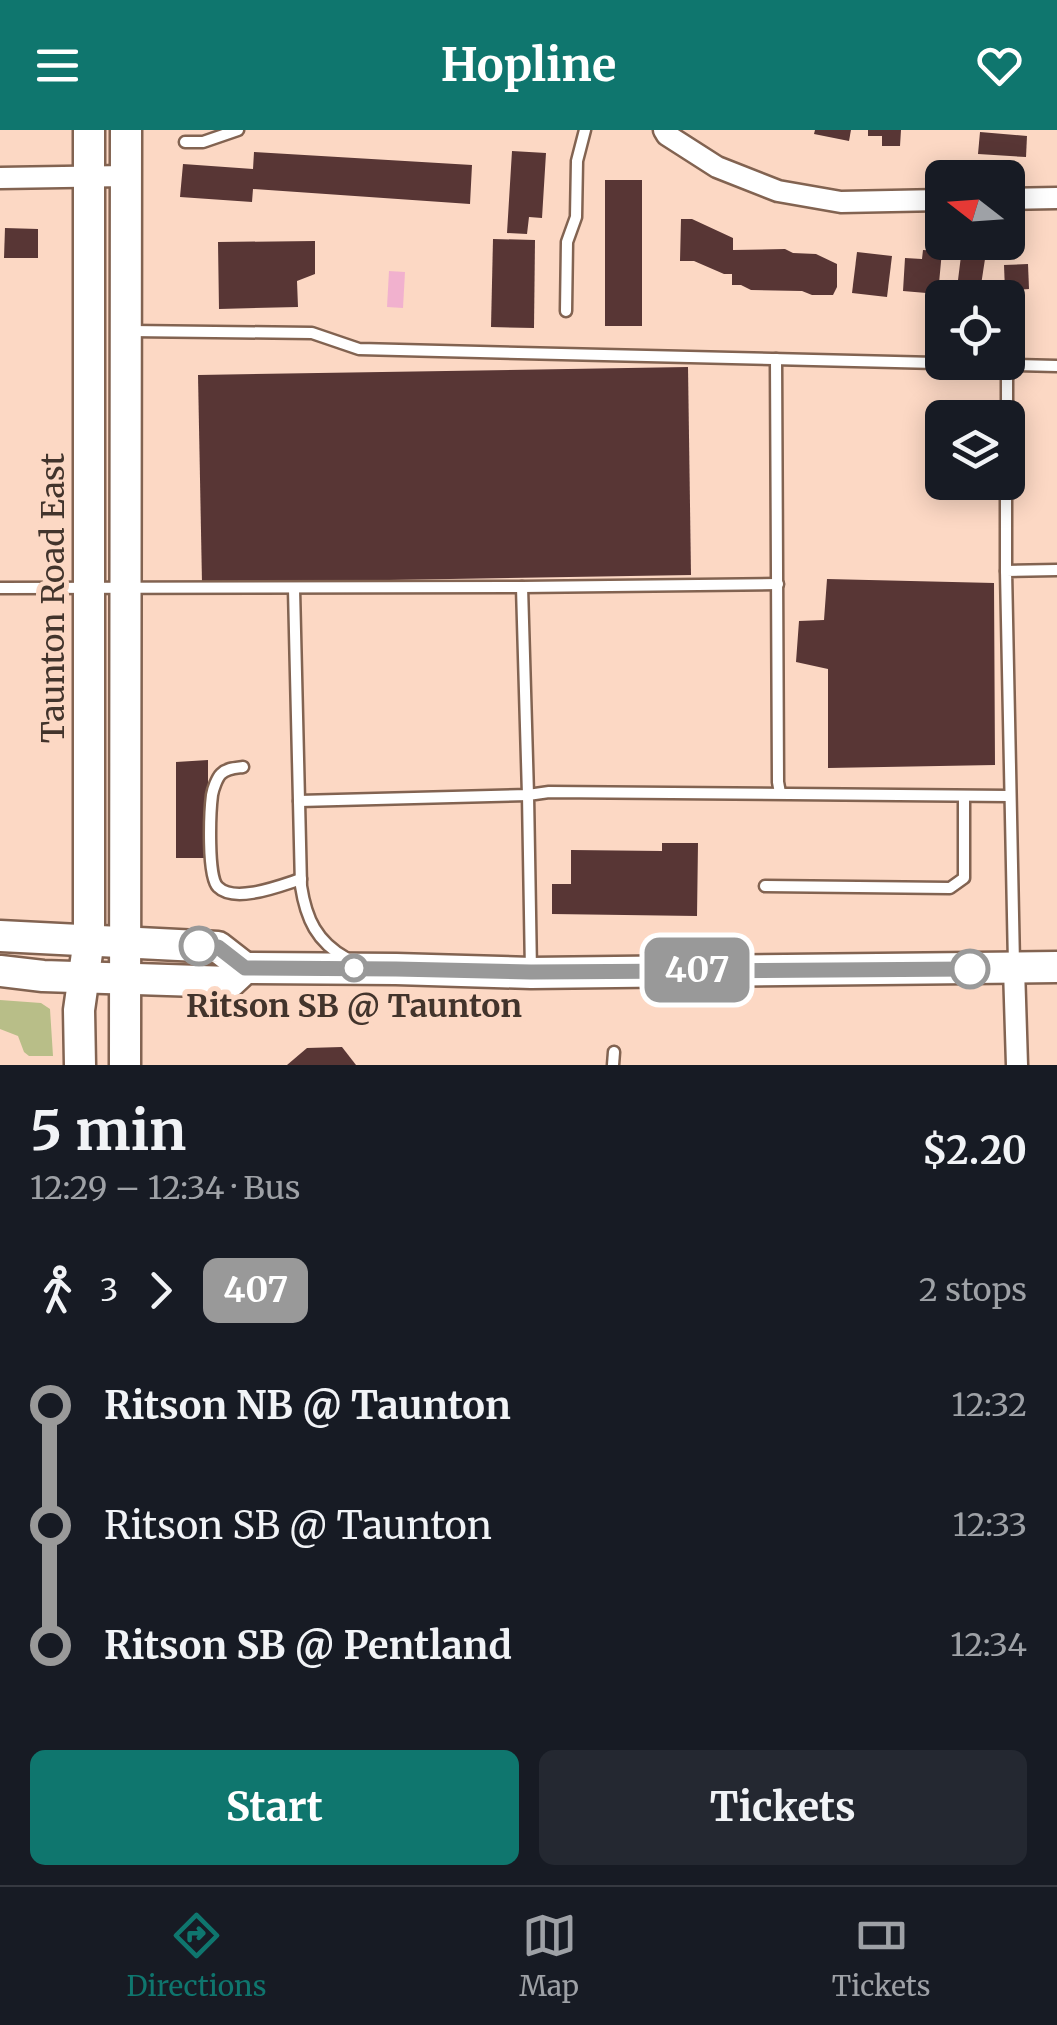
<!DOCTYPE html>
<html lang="en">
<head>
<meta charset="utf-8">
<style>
  :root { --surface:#171b24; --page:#242831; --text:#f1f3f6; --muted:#9ea1a6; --line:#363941; --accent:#0f766e }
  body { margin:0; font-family:Merriweather,serif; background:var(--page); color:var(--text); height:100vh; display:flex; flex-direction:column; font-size:38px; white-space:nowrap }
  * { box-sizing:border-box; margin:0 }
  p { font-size:32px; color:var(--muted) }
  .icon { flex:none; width:55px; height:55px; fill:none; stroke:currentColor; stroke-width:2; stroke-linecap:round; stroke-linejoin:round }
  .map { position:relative; height:935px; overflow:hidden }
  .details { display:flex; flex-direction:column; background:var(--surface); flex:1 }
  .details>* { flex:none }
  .badge { padding:0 20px; border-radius:15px; font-size:35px; line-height:65px }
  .needle { width:65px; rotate:287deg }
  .controls { position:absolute; left:925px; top:30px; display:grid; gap:20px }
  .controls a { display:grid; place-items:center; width:100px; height:100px; border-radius:15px; background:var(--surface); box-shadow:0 5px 25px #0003; font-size:50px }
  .map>.badge { position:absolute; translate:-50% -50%; box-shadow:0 0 0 5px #fff }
  .legs { display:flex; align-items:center; gap:15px; height:110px; padding:0 30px; font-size:32px }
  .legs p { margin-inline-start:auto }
  .overview { display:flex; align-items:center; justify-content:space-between; height:170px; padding:0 30px }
  h1 { font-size:55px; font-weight:700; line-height:75px }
  .cta { display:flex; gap:20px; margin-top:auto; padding:20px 30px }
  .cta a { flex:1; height:115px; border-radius:15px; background:var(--accent); color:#fff; font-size:40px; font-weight:700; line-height:115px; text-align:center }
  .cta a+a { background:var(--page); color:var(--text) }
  ul { padding:0 30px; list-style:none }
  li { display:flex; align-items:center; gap:35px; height:120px; font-size:38px }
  li i { display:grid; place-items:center; width:15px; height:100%; margin:0 12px; background:currentColor }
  li i::after { content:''; width:25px; height:25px; margin:-12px; border:8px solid; border-radius:50%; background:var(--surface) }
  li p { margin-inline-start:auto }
  li:first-child i { background:linear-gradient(#0000 50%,currentColor 0) }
  li:last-child i { background:linear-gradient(currentColor 50%,#0000 0) }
  header { display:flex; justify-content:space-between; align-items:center; height:130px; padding:0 30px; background:var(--accent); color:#fff; font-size:45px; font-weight:700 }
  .menu { display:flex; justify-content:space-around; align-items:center; height:140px; border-top:2px solid var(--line); background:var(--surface); font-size:28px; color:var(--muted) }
  .menu a { display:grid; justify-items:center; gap:5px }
  .menu .on { color:var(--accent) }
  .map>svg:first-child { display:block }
  .green { fill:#b8be88 }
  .water { fill:#f1b1ce }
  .building { fill:#583635 }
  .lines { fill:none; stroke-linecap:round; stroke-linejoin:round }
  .service-casing { stroke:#826351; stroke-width:15 }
  .minor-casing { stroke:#826351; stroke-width:25 }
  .secondary-casing { stroke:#826351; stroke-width:35 }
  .service { stroke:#fff; stroke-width:10 }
  .minor { stroke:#fff; stroke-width:20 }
  .secondary { stroke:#fff; stroke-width:30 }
  .line-1-casing { stroke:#fff; stroke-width:22 }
  .line-1 { stroke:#999; stroke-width:15 }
  .stop-1-dot { fill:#fff; stroke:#999; stroke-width:5 }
  .labels { text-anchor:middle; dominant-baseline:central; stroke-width:10; stroke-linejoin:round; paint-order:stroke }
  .street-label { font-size:32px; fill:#42342c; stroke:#fcd8c4 }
  .stop-label { font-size:32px; font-weight:bold; fill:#42342c; stroke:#fcd8c4 }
</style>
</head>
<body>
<header><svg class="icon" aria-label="menu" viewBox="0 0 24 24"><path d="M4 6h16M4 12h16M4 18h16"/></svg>Hopline<svg class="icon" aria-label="heart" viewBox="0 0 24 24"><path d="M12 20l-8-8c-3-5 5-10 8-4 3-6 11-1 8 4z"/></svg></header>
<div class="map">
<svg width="1057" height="935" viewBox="0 0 1057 935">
  <rect width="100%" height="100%" fill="#fcd8c4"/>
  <path class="green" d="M0,870L41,873L50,879L53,926H29L24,922L18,906L0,899Z"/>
  <path class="water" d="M389,141L405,142L403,178L387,177Z"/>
  <g class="building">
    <path d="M815,0H851L849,11L814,4Z"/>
    <path d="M868,0H901L900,16H882V6H868Z"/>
    <path d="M980,2L1027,6L1026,27L978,24Z"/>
    <path d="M512,21L546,23L542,88L529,87L527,104L507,103Z"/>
    <path d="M254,22L472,35L470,74L253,59L252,72L180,67L183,34L253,39Z"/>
    <rect x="605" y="50" width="37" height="146"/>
    <path d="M681,89H692L733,108V120L785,119L793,123L816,124L837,134V157L833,165H812L802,161L751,160L741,155H732V144H724L694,131H680Z"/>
    <path d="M5,98L38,99V128H4Z"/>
    <path d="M493,109L535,110L534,198L491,197Z"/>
    <path d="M315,111V144L297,151L298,177L219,179L218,112Z"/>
    <path d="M923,120L942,121L938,164L903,161L905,128L922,129Z"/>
    <path d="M857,122L892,126L887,167L852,163Z"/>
    <path d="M961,126L985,129L979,168L956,166Z"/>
    <path d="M1028,134L1029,159L1005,161L1004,135Z"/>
    <path d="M688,237L691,445L202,453L198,245Z"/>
    <path d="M827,449L994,453L995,635L828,638V539L796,532L799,491L824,490Z"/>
    <path d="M208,630V728H176V632Z"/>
    <path d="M662,713H698L697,786L552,784V754H571V720L662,721Z"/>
    <path d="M342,917L356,935H287L307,918Z"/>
  </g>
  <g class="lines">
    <defs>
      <g id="service">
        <path d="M185,12H203L238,0"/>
        <path d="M566,181L567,112L576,87L577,31L585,0"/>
        <path d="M131,201L312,203L359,219L1057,236"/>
        <path d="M776,229L778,652L780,663"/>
        <path d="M1007,288V235"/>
        <path d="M1006,441V352"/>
        <path d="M522,457L778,454"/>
        <path d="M0,458L522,457L528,665L299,671"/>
        <path d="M294,459L301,756C306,789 317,812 346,828"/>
        <path d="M243,637C235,638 227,638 221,644C217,648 213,659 212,665C210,681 207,747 218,757C235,774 282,755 301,749"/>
        <path d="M765,756L950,758L964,748V667"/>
        <path d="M1014,834L1006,441L1057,440"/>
        <path d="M531,842L528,665L549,662L1009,666"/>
        <path d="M613,935L614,922"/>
      </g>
      <g id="minor">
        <path d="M664,0L667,5L717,37L778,61L841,72L942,70"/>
        <path d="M0,48L126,46"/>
        <path d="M1008,69L1057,68"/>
        <path d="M1014,838L1017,935"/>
      </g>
      <g id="secondary">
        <path d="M0,806L218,817L245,838"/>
        <path d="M0,841L43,846L230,852L245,838L396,839L531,843L1057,837"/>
        <path d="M80,935L79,880L89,809V0"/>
        <path d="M125,935L126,0"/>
      </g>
    </defs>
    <use href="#service" class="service-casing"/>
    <use href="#minor" class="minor-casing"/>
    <use href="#secondary" class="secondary-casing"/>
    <use href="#service" class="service"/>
    <use href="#minor" class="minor"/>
    <use href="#secondary" class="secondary"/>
  </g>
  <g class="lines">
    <defs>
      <path id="line-1" d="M199,816L218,817L245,838L396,839L531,842L970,839"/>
    </defs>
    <use href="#line-1" class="line-1-casing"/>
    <use href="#line-1" class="line-1"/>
  </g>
  <g class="stop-1-dot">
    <circle cx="199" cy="816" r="18"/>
    <circle cx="354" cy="838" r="12"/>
    <circle cx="970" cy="839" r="18"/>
  </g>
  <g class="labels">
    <g class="street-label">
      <text transform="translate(53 468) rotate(-90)">Taunton Road East</text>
    </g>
    <g class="stop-label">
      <text x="354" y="876">Ritson SB @ Taunton</text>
    </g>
  </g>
</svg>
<div class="controls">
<a><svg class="needle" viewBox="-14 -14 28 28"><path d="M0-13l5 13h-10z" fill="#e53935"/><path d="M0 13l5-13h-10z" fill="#9ea1a6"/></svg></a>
<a><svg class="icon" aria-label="locate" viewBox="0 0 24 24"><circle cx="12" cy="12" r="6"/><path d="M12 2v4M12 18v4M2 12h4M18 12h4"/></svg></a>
<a><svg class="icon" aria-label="layers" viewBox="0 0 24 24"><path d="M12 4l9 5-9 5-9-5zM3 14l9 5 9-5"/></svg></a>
</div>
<b class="badge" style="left:697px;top:840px;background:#999;color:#fff">407</b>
</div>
<section class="details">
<div class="overview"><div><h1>5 min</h1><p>12:29 – 12:34 · Bus</p></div><b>$2.20</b></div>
<div class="legs"><svg class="icon" aria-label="walk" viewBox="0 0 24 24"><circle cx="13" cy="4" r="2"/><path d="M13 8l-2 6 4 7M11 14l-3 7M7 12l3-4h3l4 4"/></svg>3<svg class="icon" aria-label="forward" viewBox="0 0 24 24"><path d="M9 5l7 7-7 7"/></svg><b class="badge" style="background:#999;color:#fff">407</b><p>2 stops</p></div>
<ul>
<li><i style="color:#999"></i><b>Ritson NB @ Taunton</b><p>12:32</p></li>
<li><i style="color:#999"></i><span>Ritson SB @ Taunton</span><p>12:33</p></li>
<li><i style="color:#999"></i><b>Ritson SB @ Pentland</b><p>12:34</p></li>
</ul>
<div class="cta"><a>Start</a><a>Tickets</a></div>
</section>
<nav class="menu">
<a class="on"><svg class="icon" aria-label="directions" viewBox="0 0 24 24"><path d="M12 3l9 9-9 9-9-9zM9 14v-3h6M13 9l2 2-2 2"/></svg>Directions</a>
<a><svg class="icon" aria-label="map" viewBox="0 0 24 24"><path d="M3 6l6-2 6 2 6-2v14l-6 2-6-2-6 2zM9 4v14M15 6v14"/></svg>Map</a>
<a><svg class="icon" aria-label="tickets" viewBox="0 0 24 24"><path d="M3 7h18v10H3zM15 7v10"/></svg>Tickets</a>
</nav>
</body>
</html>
